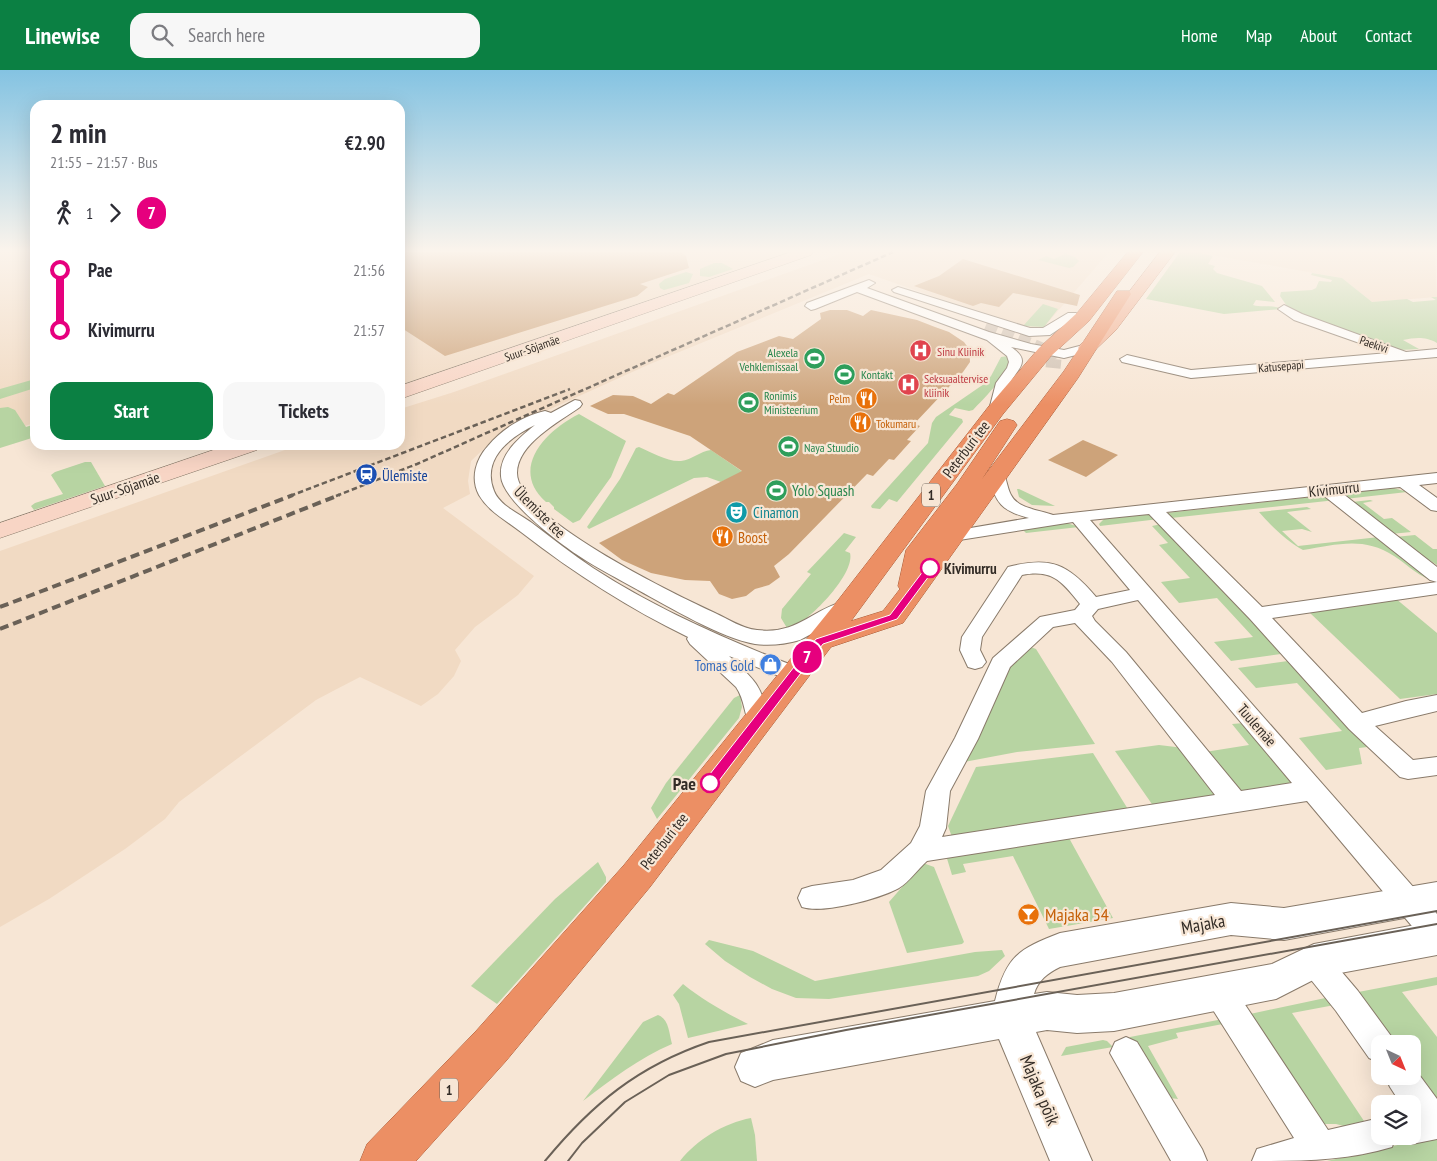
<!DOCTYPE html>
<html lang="en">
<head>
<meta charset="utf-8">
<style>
  :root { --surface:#fff; --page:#f7f7f7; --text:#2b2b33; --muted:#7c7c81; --accent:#0b8043 }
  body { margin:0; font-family:"PT Sans Narrow",sans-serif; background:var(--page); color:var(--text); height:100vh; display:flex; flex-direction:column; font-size:19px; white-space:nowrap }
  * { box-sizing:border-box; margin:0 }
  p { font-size:16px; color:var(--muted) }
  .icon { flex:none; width:28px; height:28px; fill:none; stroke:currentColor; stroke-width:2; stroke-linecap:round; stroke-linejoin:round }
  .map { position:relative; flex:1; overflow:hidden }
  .details { position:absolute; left:30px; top:30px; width:375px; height:350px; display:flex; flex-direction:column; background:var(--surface); border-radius:15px; box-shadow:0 5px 20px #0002 }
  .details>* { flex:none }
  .badge { padding:0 10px; border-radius:16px; font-size:18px; line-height:32px }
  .needle { width:32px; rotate:137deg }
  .fabs { position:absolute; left:1371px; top:965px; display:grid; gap:10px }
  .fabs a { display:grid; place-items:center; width:50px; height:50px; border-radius:10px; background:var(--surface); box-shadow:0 5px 20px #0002; font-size:25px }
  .map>.badge { position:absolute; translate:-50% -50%; box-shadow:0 0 0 2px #fff }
  .legs { display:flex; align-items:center; gap:8px; height:55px; padding:0 20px; font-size:16px }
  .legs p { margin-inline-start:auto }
  .summary { display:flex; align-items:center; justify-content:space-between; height:85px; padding:0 20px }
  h1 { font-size:28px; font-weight:800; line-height:38px }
  .action { display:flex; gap:10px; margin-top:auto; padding:10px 20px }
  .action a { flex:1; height:58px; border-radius:15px; background:var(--accent); color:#fff; font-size:20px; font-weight:800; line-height:58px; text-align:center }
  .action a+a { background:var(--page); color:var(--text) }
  ul { padding:0 20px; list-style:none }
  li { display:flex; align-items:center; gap:18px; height:60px; font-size:19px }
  li i { display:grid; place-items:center; width:8px; height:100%; margin:0 6px; background:currentColor }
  li i::after { content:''; width:12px; height:12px; margin:-6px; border:4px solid; border-radius:50%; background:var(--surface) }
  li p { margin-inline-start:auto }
  li:first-child i { background:linear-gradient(#0000 50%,currentColor 0) }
  li:last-child i { background:linear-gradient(currentColor 50%,#0000 0) }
  header { display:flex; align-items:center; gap:30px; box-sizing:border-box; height:70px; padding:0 25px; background:var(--accent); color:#fff }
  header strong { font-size:24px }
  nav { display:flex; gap:28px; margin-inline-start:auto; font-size:18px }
  .search { width:350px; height:45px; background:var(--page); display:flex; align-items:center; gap:12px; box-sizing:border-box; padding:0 18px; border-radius:15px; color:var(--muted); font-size:19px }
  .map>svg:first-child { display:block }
  .built { fill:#f1dac3 }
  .green { fill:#b7d4a2 }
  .building { fill:#cda37a }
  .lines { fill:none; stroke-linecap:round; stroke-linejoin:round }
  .minor-tunnel-far1 { stroke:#d0c1b2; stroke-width:12; stroke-dasharray:12 5.5; stroke-linecap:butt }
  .minor-tunnel { stroke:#d0c1b2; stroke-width:15; stroke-dasharray:15 8; stroke-linecap:butt }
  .minor-casing { stroke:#897a6a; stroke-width:2 }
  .tertiary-casing { stroke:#897a6a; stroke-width:2 }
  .secondary-casing { stroke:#897a6a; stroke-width:1 }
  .primary-casing { stroke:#a85a36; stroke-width:1 }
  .trunk-casing { stroke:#a85a36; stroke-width:1 }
  .minor { fill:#fff; fill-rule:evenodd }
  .tertiary { fill:#fff; fill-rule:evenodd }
  .secondary { fill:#f8d5c5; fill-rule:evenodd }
  .primary { fill:#f1ab8b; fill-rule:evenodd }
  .trunk { fill:#ec8f64; fill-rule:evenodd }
  .tram { stroke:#6a6157; stroke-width:2 }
  .rail-far1 { stroke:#6a6157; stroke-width:2.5; stroke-dasharray:5.5 3; stroke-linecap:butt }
  .rail { stroke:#6a6157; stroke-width:4; stroke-dasharray:9 5; stroke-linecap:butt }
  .line-1 { fill:#e6007e; stroke:#fff }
  .stop-1-dot { fill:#fff; stroke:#e6007e; stroke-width:2.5 }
  .labels { text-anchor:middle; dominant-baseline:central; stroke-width:4.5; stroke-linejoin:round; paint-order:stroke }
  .far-street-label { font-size:12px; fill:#332c26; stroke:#f7e6d5 }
  .far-health-label { font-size:12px; fill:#be3a42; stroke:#f7e6d5; text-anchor:start }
  .far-leisure-label { font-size:12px; fill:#27864d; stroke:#f7e6d5; text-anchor:start }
  .far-food-label { font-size:12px; fill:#c56008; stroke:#f7e6d5; text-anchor:end }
  .shield { fill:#f7e6d5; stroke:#6e645a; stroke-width:1 }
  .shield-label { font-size:14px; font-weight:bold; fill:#332c26 }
  .street-label { font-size:15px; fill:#332c26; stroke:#f7e6d5 }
  .transit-label { font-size:15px; fill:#164399; stroke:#f7e6d5; text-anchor:start }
  .leisure-label { font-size:15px; fill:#27864d; stroke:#f7e6d5; text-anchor:start }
  .culture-label { font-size:15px; fill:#0d838f; stroke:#f7e6d5; text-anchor:start }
  .food-label { font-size:15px; fill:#c56008; stroke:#f7e6d5; text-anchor:start }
  .stop-label { font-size:15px; font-weight:bold; fill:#332c26; stroke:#f7e6d5; text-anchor:start }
  .shop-label { font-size:15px; fill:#366cbe; stroke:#f7e6d5; text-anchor:end }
  .near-stop-label { font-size:18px; font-weight:bold; fill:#332c26; stroke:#f7e6d5; text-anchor:end }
  .near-food-label { font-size:18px; fill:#c56008; stroke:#f7e6d5; text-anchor:start }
  .near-street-label { font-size:18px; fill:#332c26; stroke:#f7e6d5 }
</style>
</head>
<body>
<header>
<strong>Linewise</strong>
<div class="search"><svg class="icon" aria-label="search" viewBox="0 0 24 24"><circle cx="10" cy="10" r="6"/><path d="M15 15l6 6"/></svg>Search here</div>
<nav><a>Home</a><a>Map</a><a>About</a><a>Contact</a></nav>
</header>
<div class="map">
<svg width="1437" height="1091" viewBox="0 0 1437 1091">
  <rect width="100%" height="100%" fill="#f7e6d5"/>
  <g class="built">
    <path d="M0,182H35V353L0,363Z"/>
    <path d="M400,182H791L400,316Z"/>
    <path d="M845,182H1109L1044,257H1021L869,204L650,294L515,355L494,369L471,391L468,411L470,424L443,438L534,506L518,525L475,557L455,580L461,591L454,606L438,624L421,636L360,607L333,621L316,630L179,732L165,749L125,779L49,829L0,857V481L299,375H400V339L454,322Z"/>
    <path d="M1195,182H1435L1437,227L1372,232L1342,208Z"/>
  </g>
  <g class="green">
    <path d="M1061,182H1069L1066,184L1075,187L1079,191L1073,197L1069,198L1038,190L1046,186L1054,189L1065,184Z"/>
    <path d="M1180,182H1196L1213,186L1208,194L1215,196L1213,199L1217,203L1262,216L1275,232L1256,230L1253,235C1262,238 1272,234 1282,239L1224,244L1146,229Z"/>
    <path d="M714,193H722L733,199L709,207L700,206V199Z"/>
    <path d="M686,202L693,204L689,213L664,220L660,218L659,214L665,209Z"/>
    <path d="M1312,203L1342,208L1372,232L1407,229L1413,232L1436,230L1431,227H1437V273C1424,266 1415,268 1403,270L1419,279L1400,280L1319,253L1289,239L1280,226L1281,222L1312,220L1316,218L1319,211L1331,212L1332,210L1311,205Z"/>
    <path d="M1043,234L1058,239L1044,257L1023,256Z"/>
    <path d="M1008,286C1014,300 983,329 973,340L969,341L955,338L949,345L962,349L963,352L897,432L889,429L880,439L872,438L871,436L928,373L932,353L936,347L984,314L991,306L1001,287Z"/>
    <path d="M35,309V318L0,329V319Z"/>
    <path d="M8,337L15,340L26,357L35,354V367L0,378V338Z"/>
    <path d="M579,344L626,371L611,407L580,450L573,453L554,439V437L549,432H546C509,399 545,361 579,344Z"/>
    <path d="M639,377C651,382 667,392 681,391C692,390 700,381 711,380L743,402L721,412L707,407L694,408L589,459L587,457L620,409L636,378Z"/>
    <path d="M85,392H91L105,416L34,440L31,436L35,433L63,424L51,405L55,402Z"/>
    <path d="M1394,418L1407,422L1345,429L1337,424Z"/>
    <path d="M1017,419H1019L1055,436L1032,435L1019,427Z"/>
    <path d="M1329,425L1336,430L1171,448L1166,443Z"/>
    <path d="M1370,430L1373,431L1363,433L1384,449L1392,448L1411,462L1391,464L1352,432Z"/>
    <path d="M1307,437L1311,439L1287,442L1312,462L1302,459L1282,461L1298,476L1379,467L1437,510V512C1420,508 1408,495 1394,486C1363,466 1336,475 1303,480C1288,472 1270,455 1259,442Z"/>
    <path d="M1154,444L1159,449L1100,456L1099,454L1104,449Z"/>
    <path d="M1067,453L1079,457L1026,463L1021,458Z"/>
    <path d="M1166,453L1288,583L1231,591L1214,572L1253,567L1217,528L1179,533L1161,512L1190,508L1159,475L1168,473L1152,456Z"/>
    <path d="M844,463L856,467L845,481L850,483C855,502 817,542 801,552C797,555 792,556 787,558L781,548L782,539L811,504L807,502Z"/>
    <path d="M1415,465L1433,479H1437V495L1429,490H1424L1395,467Z"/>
    <path d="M1395,528L1437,563V624L1400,629L1309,542Z"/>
    <path d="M1028,576L1036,579L1095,674L1017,682L964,692L1004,604Z"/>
    <path d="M1295,590L1376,676L1359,678L1362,694L1326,700L1299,668L1342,661L1297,613L1256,618L1238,598Z"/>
    <path d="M740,625L742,637L739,648L657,749L651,738L666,713L734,628Z"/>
    <path d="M1244,653L1294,712L1237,723L1205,682L1249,675L1232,654Z"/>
    <path d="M1159,675L1184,678L1222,727L1154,737L1115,681Z"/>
    <path d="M1093,683L1131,744L953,770L948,756L976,697Z"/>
    <path d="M1069,768L1113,848L1049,859L1013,786L963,794L966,802L952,805L945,782Z"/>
    <path d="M598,792L606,807V812L497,934L471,916L555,829Z"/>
    <path d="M923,793L934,797L964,872L962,874L907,883L889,832Z"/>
    <path d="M709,870L753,881L815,911L975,882L1002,880L1005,886L989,901L978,906L829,929L796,928L772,919L750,907L725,891L705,874Z"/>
    <path d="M1437,907V915L1402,922L1437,967V1037L1412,1006V974H1387L1353,923Z"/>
    <path d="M683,914C703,930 724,942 748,954L688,968L679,934L673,925Z"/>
    <path d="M1330,927L1340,934L1292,943L1366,1054L1351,1058L1336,1054H1321L1250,944Z"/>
    <path d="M658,945C669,949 669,963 672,974C639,988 612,1009 583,1031L643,952Z"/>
    <path d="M1223,949L1228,953L1176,963L1178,968L1148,976L1178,1029L1170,1028L1128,970L1130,967Z"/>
    <path d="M1103,970L1107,971L1113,977L1061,986L1066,977Z"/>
    <path d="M751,1048L755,1065L757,1091H680C696,1070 724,1053 751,1048Z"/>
    <path d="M1437,1066V1091H1327Z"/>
  </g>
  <g class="building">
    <path d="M400,182H681L686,186L689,198L640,214L648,217L637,226L445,286L400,257Z"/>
    <path d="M963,189L1080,225L1077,236L1013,223L999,237L981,233L973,236L914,216L939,206Z"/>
    <path d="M830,240H847L863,246L871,240L917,250L935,257L949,262L964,272L969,279L970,292L963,302L914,354L920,356L907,370L911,371L894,390L889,389L873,406L867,404L789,484L774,496L780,507L769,515L755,519L746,526L732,529L719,524L710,511L685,510L651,503L622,490L599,473L742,401L690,366L624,344H608L590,336L613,325L633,326L651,334L668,323L674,325L737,282L779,266L793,269L821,249L820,243Z"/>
    <path d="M1083,370L1118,385L1086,407L1048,390Z"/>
  </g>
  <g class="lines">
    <path class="minor-tunnel-far1" d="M986,255L1048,281L1054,290"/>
    <path class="minor-tunnel" d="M1053,298L1054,289"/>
    <defs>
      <g id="minor">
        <path d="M869,210L875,213L867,218L989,262L1031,274L1064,280L1087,274L1094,278L1092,281L1064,288L1011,277C1032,291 1018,298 1010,313C1006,320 1005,332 1003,340L1001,343H991L989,340L996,313L1007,298L1009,292L1007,286L987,270L857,222L815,239L811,240L805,236L807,233Z"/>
        <path d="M898,217L1030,258H1043L1068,243H1076L1078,246L1050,265L1029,266L894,222L892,220Z"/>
        <path d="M1284,235L1302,244L1406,282L1437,279V287L1191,308L1122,292L1120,289L1127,285L1191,300L1388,283L1294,250L1278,239Z"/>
        <path d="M575,330L580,331L582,334L580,337C559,352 517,374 517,403C517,448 676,525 715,543C728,549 743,559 757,560C797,565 811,540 845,531L852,532L855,537L852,542L800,570C786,574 770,576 755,574C721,568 669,537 638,520C619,509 598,499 579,486C559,473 502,430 501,406C499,384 520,367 535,355C510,367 481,389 494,421C500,436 520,444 532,453C552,468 572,484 593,498C658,540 729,571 802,599L805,604L802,609L794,612L729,586C757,612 761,615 770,652L767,658L759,661L751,658C744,645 745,630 736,617L690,574L687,569L688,567C628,538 574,503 521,462C507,451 489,442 479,425C470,408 476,389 488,376C502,359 523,346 545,341L551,343Z"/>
        <path d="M997,401L1003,403C1007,409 1007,418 1011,425C1018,439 1040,440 1053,445L1437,403V413L1419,415L1437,428V441L1431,440L1400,417L1342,423L1437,497V524L1272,548L1362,643L1406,631L1437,625V641L1375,656L1413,690L1437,687V705L1408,709L1400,707L1349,659L1250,549L1149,444L1090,450L1437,844V878L1427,874L1307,731L927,791C918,799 909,812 899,818C879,829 823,844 802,837L798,828L802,819L812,816L853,810L881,800L911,773L920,756L926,721L955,668L993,588L1040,547L1075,540L1080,534C1062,511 1052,499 1022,505L982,567L980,580L986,592L982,597L975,599L968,597L960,580L962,567L1008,497C1051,486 1068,494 1096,527L1130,520L1073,452L953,471L947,470L944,466L947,462L1029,448C1002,441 995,433 989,406L991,403ZM1323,425L1430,510L1437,512L1262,537L1166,442ZM1138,530L1292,713L1241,721L1126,582L1095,551L1092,546L1098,539ZM1075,553L1112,592L1215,725L942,767L946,758L950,721L978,669L1010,597L1053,557Z"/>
        <path d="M1314,877L1324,881L1358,921L1391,966L1394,974H1380V993L1369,988L1336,941L1304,901L1299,891L1304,881Z"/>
        <path d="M1219,907L1230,912L1328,1060L1380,1048V1066H1396L1392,1077C1347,1091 1299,1091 1252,1091L1257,1079L1294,1068L1208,932L1204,922L1208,912Z"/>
        <path d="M1126,967L1137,972L1202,1079L1207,1091H1171L1110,983L1115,972Z"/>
        <path d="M1412,995L1437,1029V1069L1412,1074L1400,1069L1399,1066H1412V1034H1401L1390,1017L1385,1006H1412Z"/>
      </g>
      <path id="tertiary" d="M1437,812V842L1284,870L1231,865L1060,897C1048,903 1038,910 1034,924L1047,922L1077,925L1114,923L1272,894L1314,874L1437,851V885L1319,907L1276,929L1114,961L1077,963L1047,960L1036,962L1092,1091H1050L999,969L773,1010L755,1017L741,1011L735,997L741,983L773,970L995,931C1006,887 1018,879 1060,863L1231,833L1284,838Z"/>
      <g id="secondary">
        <path d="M791,182H813L811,185L400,329V316Z"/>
        <path d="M228,375H260L257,380L0,468V453Z"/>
      </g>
      <path id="primary" d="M1160,182H1175L1116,260L1093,282L1087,283L1081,282L1078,278L1081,274L1114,241Z"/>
      <path id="trunk" d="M1128,182H1143L1089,251L1051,286L1003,344L851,551L883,541L900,519L898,516L906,480L957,414L1000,351L1007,349L1014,351L1017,355L982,409L1064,301L1117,221H1129L1131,224L1078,308L903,553L831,577L650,817L506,991L416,1091H360L367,1074L476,961L624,795L839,529L989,336L1039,278L1077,243Z"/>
    </defs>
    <use href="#minor" class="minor-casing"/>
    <use href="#tertiary" class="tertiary-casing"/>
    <use href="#secondary" class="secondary-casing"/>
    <use href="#primary" class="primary-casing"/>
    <use href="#trunk" class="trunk-casing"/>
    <use href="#minor" class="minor"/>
    <use href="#tertiary" class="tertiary"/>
    <use href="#secondary" class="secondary"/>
    <use href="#primary" class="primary"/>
    <use href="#trunk" class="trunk"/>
    <g class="tram">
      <path d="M545,1091C592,1034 638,996 709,972L1437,841"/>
      <path d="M568,1091L582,1073L625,1032L669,1005L726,984L846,960L1437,854"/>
    </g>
    <g class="rail-far1">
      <path d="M290,426L570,319"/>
      <path d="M336,426L417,394L893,182"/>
    </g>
    <g class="rail">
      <path d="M0,537L293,425"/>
      <path d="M0,559L339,425"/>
    </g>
  </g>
  <linearGradient id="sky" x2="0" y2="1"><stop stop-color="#84c3e2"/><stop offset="0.54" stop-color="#fbf4ec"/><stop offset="1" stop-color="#fbf4ec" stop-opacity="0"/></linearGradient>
  <rect width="1437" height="335" fill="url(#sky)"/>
  <path class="line-1" d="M930,495L935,498L897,549L823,574L715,716H706L704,713L706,709L816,569L890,545L927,496Z"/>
  <defs>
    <symbol id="hospital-disc" viewBox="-11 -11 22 22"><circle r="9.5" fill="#e0444e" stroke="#f7e6d5"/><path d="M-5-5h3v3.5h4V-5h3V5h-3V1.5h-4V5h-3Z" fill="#fff"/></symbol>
    <symbol id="stadium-disc" viewBox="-11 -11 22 22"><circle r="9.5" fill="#2e9e5b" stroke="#f7e6d5"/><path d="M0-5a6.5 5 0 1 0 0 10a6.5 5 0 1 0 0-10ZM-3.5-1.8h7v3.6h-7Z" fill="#fff"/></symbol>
    <symbol id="restaurant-disc" viewBox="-11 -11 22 22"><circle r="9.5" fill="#e8710a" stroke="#f7e6d5"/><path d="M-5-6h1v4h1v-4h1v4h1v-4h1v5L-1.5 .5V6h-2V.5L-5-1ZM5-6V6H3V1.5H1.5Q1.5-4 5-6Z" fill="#fff"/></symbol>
    <symbol id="station-disc" viewBox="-11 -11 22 22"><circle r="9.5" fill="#1a4fb4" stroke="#f7e6d5"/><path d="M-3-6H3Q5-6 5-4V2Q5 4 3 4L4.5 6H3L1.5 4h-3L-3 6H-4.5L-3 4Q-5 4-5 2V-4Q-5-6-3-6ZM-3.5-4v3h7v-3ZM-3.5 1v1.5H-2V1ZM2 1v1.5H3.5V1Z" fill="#fff"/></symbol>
    <symbol id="theatre-disc" viewBox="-11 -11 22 22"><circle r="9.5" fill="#0f9aa8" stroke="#f7e6d5"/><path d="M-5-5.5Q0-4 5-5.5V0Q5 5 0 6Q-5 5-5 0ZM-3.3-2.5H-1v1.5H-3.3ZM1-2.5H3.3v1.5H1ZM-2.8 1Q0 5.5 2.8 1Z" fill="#fff"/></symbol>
    <symbol id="shop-disc" viewBox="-11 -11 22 22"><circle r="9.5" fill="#3f7fe0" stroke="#f7e6d5"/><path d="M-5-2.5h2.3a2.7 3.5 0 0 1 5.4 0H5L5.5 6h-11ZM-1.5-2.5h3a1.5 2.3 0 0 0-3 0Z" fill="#fff"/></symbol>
    <symbol id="bar-disc" viewBox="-11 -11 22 22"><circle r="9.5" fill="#e8710a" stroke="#f7e6d5"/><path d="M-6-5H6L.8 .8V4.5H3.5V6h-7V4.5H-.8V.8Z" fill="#fff"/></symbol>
  </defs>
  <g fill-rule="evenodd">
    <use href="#hospital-disc" x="908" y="268" width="25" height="25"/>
    <use href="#stadium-disc" x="802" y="276" width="25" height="25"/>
    <use href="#stadium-disc" x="832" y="292" width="25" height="25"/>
    <use href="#hospital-disc" x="896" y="302" width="25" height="25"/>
    <use href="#restaurant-disc" x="854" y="316" width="25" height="25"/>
    <use href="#stadium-disc" x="736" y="320" width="25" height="25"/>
    <use href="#restaurant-disc" x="848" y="340" width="25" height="25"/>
    <use href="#stadium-disc" x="776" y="364" width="25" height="25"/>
    <use href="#station-disc" x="354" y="392" width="25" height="25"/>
    <use href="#stadium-disc" x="764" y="408" width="25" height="25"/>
    <use href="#theatre-disc" x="724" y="430" width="25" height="25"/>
    <use href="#restaurant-disc" x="710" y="454" width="25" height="25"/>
    <use href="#shop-disc" x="758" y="582" width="25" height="25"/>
    <use href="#bar-disc" x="1016" y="832" width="25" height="25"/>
  </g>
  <g class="stop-1-dot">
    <circle cx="930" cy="498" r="9"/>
    <circle cx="710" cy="713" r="9"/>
  </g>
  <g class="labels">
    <g class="far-street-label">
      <text transform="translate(1374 274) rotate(19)">Paekivi</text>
      <text transform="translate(532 278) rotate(-19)">Suur-Sõjamäe</text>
      <text transform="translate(1281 296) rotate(-5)">Katusepapi</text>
    </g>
    <g class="far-health-label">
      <text x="937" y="281">Sinu Kliinik</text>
      <text x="924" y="308">Seksuaaltervise<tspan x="924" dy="14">kliinik</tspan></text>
    </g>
    <g class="far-leisure-label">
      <text x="798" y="282" text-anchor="end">Alexela<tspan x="798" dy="14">Vehklemissaal</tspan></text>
      <text x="861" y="304">Kontakt</text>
      <text x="764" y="325">Ronimis<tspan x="764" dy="14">Ministeerium</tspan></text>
      <text x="804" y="377">Naya Stuudio</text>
    </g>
    <g class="far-food-label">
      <text x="850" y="328">Pelm</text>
      <text x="876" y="353" text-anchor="start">Tokumaru</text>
    </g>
    <g class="shield">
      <rect x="922" y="413.5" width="18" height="23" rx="4"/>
      <rect x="440" y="1008.5" width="18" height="23" rx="4"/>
    </g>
    <g class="shield-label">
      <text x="931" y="425">1</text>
      <text x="449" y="1020">1</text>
    </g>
    <g class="street-label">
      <text transform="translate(966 379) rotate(-53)">Peterburi tee</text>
      <text transform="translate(125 418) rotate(-19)">Suur-Sõjamäe</text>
      <text transform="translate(1334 419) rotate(-6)">Kivimurru</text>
      <text transform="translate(540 442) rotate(45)">Ülemiste tee</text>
      <text transform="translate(1257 655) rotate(49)">Tuulemäe</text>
      <text transform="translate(664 771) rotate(-52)">Peterburi tee</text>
    </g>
    <g class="transit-label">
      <text x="382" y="405">Ülemiste</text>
    </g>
    <g class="leisure-label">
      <text x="792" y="420">Yolo Squash</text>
    </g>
    <g class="culture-label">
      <text x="753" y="442">Cinamon</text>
    </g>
    <g class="food-label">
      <text x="738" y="467">Boost</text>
    </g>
    <g class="stop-label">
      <text x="944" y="498">Kivimurru</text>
    </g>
    <g class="shop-label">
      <text x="754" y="595">Tomas Gold</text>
    </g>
    <g class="near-stop-label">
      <text x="696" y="713">Pae</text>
    </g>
    <g class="near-food-label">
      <text x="1045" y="844">Majaka 54</text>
    </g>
    <g class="near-street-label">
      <text transform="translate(1203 854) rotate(-10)">Majaka</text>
      <text transform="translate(1040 1020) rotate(67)">Majaka põik</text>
    </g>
  </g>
</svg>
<div class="fabs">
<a><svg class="needle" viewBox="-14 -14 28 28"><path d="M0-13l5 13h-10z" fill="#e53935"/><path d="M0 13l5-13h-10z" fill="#7c7c81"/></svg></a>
<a><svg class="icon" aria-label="layers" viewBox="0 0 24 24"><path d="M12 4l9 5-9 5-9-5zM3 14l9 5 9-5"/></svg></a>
</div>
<b class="badge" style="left:807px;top:587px;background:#e6007e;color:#fff">7</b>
<section class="details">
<div class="summary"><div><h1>2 min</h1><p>21:55 – 21:57 · Bus</p></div><b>€2.90</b></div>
<div class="legs"><svg class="icon" aria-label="walk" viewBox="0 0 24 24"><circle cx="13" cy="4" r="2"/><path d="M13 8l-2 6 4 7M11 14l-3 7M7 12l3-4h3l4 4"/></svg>1<svg class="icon" aria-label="forward" viewBox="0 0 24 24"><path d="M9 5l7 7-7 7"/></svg><b class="badge" style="background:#e6007e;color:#fff">7</b></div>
<ul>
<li><i style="color:#e6007e"></i><b>Pae</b><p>21:56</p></li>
<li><i style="color:#e6007e"></i><b>Kivimurru</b><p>21:57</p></li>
</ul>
<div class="action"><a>Start</a><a>Tickets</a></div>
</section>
</div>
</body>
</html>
